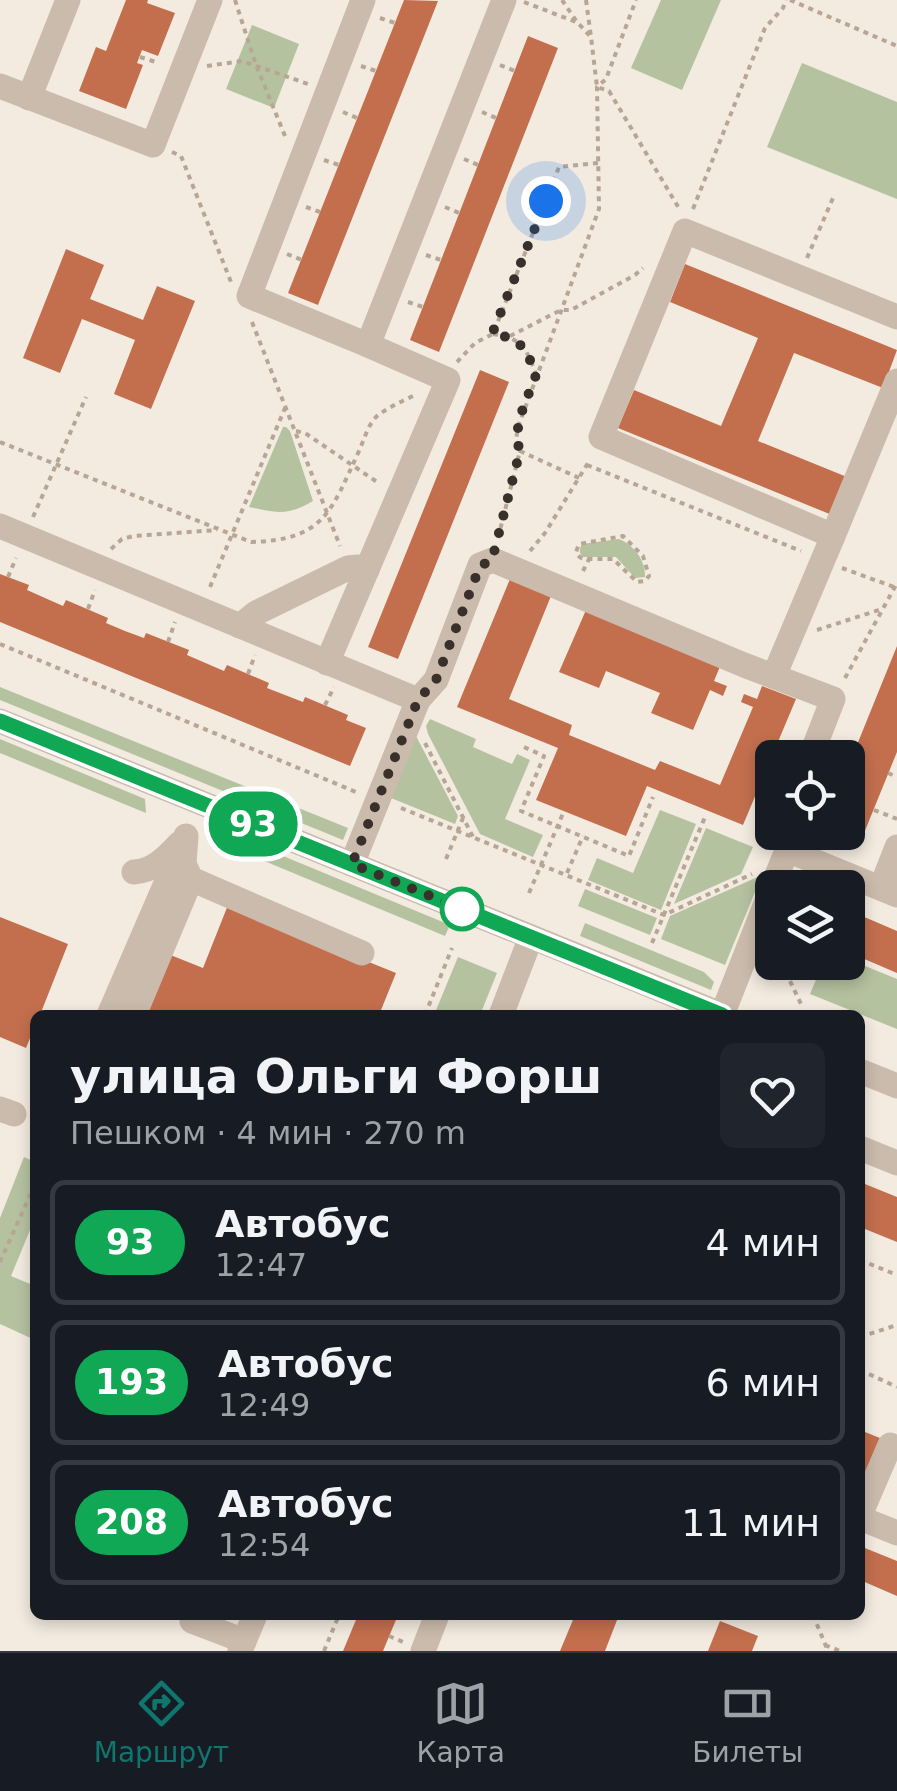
<!DOCTYPE html>
<html lang="ru">
<head>
<meta charset="utf-8">
<style>
  :root { --surface:#171b24; --page:#20242c; --text:#f1f3f6; --muted:#9ea1a6; --line:#363941; --accent:#0f766e }
  body { margin:0; font-family:"DejaVu Sans",sans-serif; background:var(--page); color:var(--text); height:100vh; display:flex; flex-direction:column; font-size:38px; white-space:nowrap }
  * { box-sizing:border-box; margin:0 }
  p { font-size:32px; color:var(--muted) }
  .icon { flex:none; width:55px; height:55px; fill:none; stroke:currentColor; stroke-width:2; stroke-linecap:round; stroke-linejoin:round }
  .map { position:relative; flex:1; overflow:hidden }
  .panel { position:absolute; left:30px; top:1010px; width:835px; height:610px; display:flex; flex-direction:column; background:var(--surface); border-radius:15px; box-shadow:0 5px 15px #0003 }
  .panel>* { flex:none }
  .badge { padding:0 20px; border-radius:32px; font-size:35px; line-height:65px }
  .buttons { position:absolute; left:755px; top:740px; display:grid; gap:20px }
  .buttons a { display:grid; place-items:center; width:110px; height:110px; border-radius:15px; background:var(--surface); box-shadow:0 5px 15px #0003; font-size:50px }
  .you { position:absolute; width:50px; height:50px; margin:-25px; border:8px solid #fff; border-radius:50%; background:#1a73e8; box-shadow:0 0 0 15px #1a73e833 }
  .map>.badge { position:absolute; translate:-50% -50%; box-shadow:0 0 0 5px #fff }
  .round { display:grid; place-items:center; flex:none; width:105px; height:105px; border-radius:15px; background:var(--page) }
  .headline { display:flex; align-items:center; justify-content:space-between; height:170px; padding:0 40px }
  h1 { font-size:48px; font-weight:800; line-height:75px }
  ul { padding:0; list-style:none }
  li { display:flex; align-items:center; gap:30px; height:125px; margin:0 20px 15px; padding:0 20px; border:5px solid var(--line); border-radius:15px }
  li div { flex:1 }
  li b { display:block; font-size:38px }
  li em { font-style:normal }
  li .badge { min-width:110px; font-weight:700; text-align:center }
  .menu { display:flex; justify-content:space-around; align-items:center; height:140px; border-top:2px solid var(--line); background:var(--surface); font-size:28px; color:var(--muted) }
  .menu a { display:grid; justify-items:center; gap:5px }
  .menu .on { color:var(--accent) }
  .map>svg:first-child { display:block }
  .green { fill:#b5c2a0 }
  .building { fill:#c36f4e }
  .lines { fill:none; stroke-linecap:round; stroke-linejoin:round }
  .path { stroke:#b7a696; stroke-width:4; stroke-dasharray:5 5; stroke-linecap:butt }
  .minor { stroke:#cbbbac; stroke-width:25 }
  .line-casing { stroke:#fff; stroke-width:22 }
  .line { stroke:#10a855; stroke-width:15 }
  .walk { stroke:#39302b; stroke-width:10; stroke-dasharray:0 18 }
  .stop-dot { fill:#fff; stroke:#10a855; stroke-width:5 }
</style>
</head>
<body>
<div class="map">
<svg width="897" height="1651" viewBox="0 0 897 1651">
  <rect width="100%" height="100%" fill="#f3ebe0"/>
  <g class="green">
    <path d="M661,0H721L682,90L631,68Z"/>
    <path d="M252,25L299,44L274,108L226,89Z"/>
    <path d="M802,63L897,102V199L767,147Z"/>
    <path d="M283,427H286L290,431L313,501C288,516 276,513 249,507Z"/>
    <path d="M619,539C634,545 646,561 645,577L635,578L616,557H583C579,553 579,550 582,544Z"/>
    <path d="M0,687L348,828L343,840L0,700Z"/>
    <path d="M430,719L476,739L473,747L512,764L517,754L530,760L505,819L543,835L533,857L480,834L428,734L426,726Z"/>
    <path d="M416,736L458,816L455,824L391,798Z"/>
    <path d="M0,739L145,799L146,813L0,753Z"/>
    <path d="M660,810L696,824L661,910L588,880L597,858L633,873Z"/>
    <path d="M706,828L753,847L741,874L674,904Z"/>
    <path d="M237,837L450,925L445,936L223,844Z"/>
    <path d="M762,875L725,965L661,939L670,916Z"/>
    <path d="M585,889L657,918L650,935L578,906Z"/>
    <path d="M585,923L704,972L714,982L711,990L580,936Z"/>
    <path d="M458,957L497,973L480,1015H434Z"/>
    <path d="M848,959L897,979V1029L810,994L823,963L848,962Z"/>
    <path d="M24,1157L35,1162V1218L11,1276L35,1286V1340L0,1324V1218Z"/>
  </g>
  <g class="building">
    <path d="M126,0H148L147,3L175,13L158,56L142,50L137,63L143,65L126,109L79,91L96,47L106,51Z"/>
    <path d="M404,0L438,1L318,305L288,293Z"/>
    <path d="M528,36L558,48L439,352L410,340Z"/>
    <path d="M66,249L104,265L90,299L143,320L157,286L195,301L151,409L114,394L135,340L82,319L60,373L23,358Z"/>
    <path d="M685,264L897,350L883,388L794,353L758,441L847,477L832,515L618,428L634,390L721,426L758,338L670,302Z"/>
    <path d="M480,370L509,382L398,659L368,647Z"/>
    <path d="M0,574L29,585L27,590L63,606L66,600L108,618L106,623L125,631L144,638L146,633L189,650L187,655L224,671L227,665L269,683L267,688L303,702L305,697L348,715L346,720L366,728L350,766L0,622Z"/>
    <path d="M510,579L551,596L509,699L572,725L569,735L655,770L660,761L720,785L753,707L741,702L744,694L757,699L762,686L796,699L743,825L647,786L626,836L536,800L558,748L457,707Z"/>
    <path d="M586,610L721,664L714,681L727,686L723,696L710,690L693,730L651,713L660,693L606,671L599,688L559,672Z"/>
    <path d="M897,646V752L862,838L848,832V767Z"/>
    <path d="M228,905L396,973L379,1015H143L168,954L203,968Z"/>
    <path d="M848,910L897,931V973L848,952Z"/>
    <path d="M0,917L68,944L40,1015H35V1026L26,1048L0,1037Z"/>
    <path d="M860,1182L897,1197V1242L860,1227Z"/>
    <path d="M860,1430L880,1438L860,1485Z"/>
    <path d="M860,1546L897,1561V1596L860,1580Z"/>
    <path d="M358,1615H398L383,1651H343Z"/>
    <path d="M575,1615H619L605,1651H560Z"/>
    <path d="M720,1621L758,1636L752,1651H708Z"/>
  </g>
  <g class="lines">
    <g class="path">
      <path d="M235,0L256,65L285,136"/>
      <path d="M562,0L577,22L591,37L597,87L609,91L680,210"/>
      <path d="M586,0L591,37"/>
      <path d="M790,0L897,46"/>
      <path d="M524,2L576,22"/>
      <path d="M380,18L395,23"/>
      <path d="M140,57L159,63"/>
      <path d="M500,65L515,71"/>
      <path d="M207,66L242,61L308,84"/>
      <path d="M361,66L376,71"/>
      <path d="M343,112L357,118"/>
      <path d="M482,112L496,118"/>
      <path d="M172,152L181,156L231,282"/>
      <path d="M464,159L478,165"/>
      <path d="M324,160L339,165"/>
      <path d="M306,207L320,212"/>
      <path d="M445,207L459,213"/>
      <path d="M693,209L765,28L783,8L786,0"/>
      <path d="M287,254L302,260"/>
      <path d="M426,255L441,260"/>
      <path d="M807,258L833,198"/>
      <path d="M408,302L423,307"/>
      <path d="M252,322L340,546"/>
      <path d="M493,334C522,338 526,348 536,374"/>
      <path d="M510,336L561,310H571L635,275L643,268"/>
      <path d="M457,362L475,343L493,334L559,167L598,163"/>
      <path d="M296,431L305,433L380,484"/>
      <path d="M0,442L251,542C325,540 331,511 359,451C364,440 368,425 376,417C388,407 403,401 417,394"/>
      <path d="M587,465L801,551"/>
      <path d="M579,478L520,451L516,440L518,427L599,209L597,87L606,79L636,0"/>
      <path d="M33,517L86,397"/>
      <path d="M498,538L520,451"/>
      <path d="M111,549L122,539L134,536L217,530"/>
      <path d="M530,551L545,533L588,463"/>
      <path d="M842,568L894,587"/>
      <path d="M583,571L589,559C582,559 579,558 576,552L579,544L623,536L643,556L649,576L645,581L637,582L613,559H589"/>
      <path d="M8,577L16,558"/>
      <path d="M210,587L285,408"/>
      <path d="M88,609L95,590"/>
      <path d="M817,630L882,609"/>
      <path d="M168,642L175,622"/>
      <path d="M0,644L356,792"/>
      <path d="M248,674L255,655"/>
      <path d="M845,678L897,583"/>
      <path d="M325,705L334,687"/>
      <path d="M425,743L473,837"/>
      <path d="M524,747L544,756L521,811L629,856L653,797"/>
      <path d="M888,773L897,777"/>
      <path d="M401,808L664,915L752,874"/>
      <path d="M874,810L897,819"/>
      <path d="M446,859L463,818"/>
      <path d="M567,873L583,836"/>
      <path d="M529,893L564,811"/>
      <path d="M652,943L705,817"/>
      <path d="M784,962L790,981L801,1004"/>
      <path d="M767,969L772,957"/>
      <path d="M425,1015L452,948"/>
      <path d="M860,1260L897,1275"/>
      <path d="M0,1262L35,1184"/>
      <path d="M860,1337L897,1325"/>
      <path d="M860,1370L897,1387"/>
      <path d="M813,1615L828,1651"/>
      <path d="M389,1636L403,1642"/>
      <path d="M825,1645L840,1651"/>
      <path d="M324,1651L339,1615"/>
    </g>
    <g class="minor">
      <path d="M363,0L249,296L368,345"/>
      <path d="M0,86L153,145L210,0"/>
      <path d="M29,98L68,0"/>
      <path d="M897,317L685,231L601,437L833,536L897,381"/>
      <path d="M0,526L418,700"/>
      <path d="M240,626L256,613L348,568L358,567L367,570"/>
      <path d="M327,663L448,380L368,345L504,0"/>
      <path d="M774,676L833,536"/>
      <path d="M0,721L723,1015"/>
      <path d="M787,833V850L897,895"/>
      <path d="M186,836L184,864L191,879L362,953"/>
      <path d="M352,864L418,700L436,680L480,565L493,560L744,665L833,699L810,758"/>
      <path d="M134,872C153,871 166,858 179,844"/>
      <path d="M881,888L897,847"/>
      <path d="M109,1015L183,844"/>
      <path d="M134,1015L191,879"/>
      <path d="M501,1015L531,937"/>
      <path d="M722,1015L787,850"/>
      <path d="M860,1071L897,1086"/>
      <path d="M0,1109L14,1114"/>
      <path d="M860,1148L897,1163"/>
      <path d="M860,1515L890,1445"/>
      <path d="M860,1518L897,1533"/>
      <path d="M192,1621L244,1641"/>
      <path d="M240,1651L255,1615"/>
      <path d="M423,1651L437,1615"/>
    </g>
  </g>
  <g class="lines">
    <defs>
      <path id="line" d="M0,721L722,1015"/>
    </defs>
    <use href="#line" class="line-casing"/>
    <use href="#line" class="line"/>
    <path class="walk" d="M462,909L352,864L418,700L436,680L480,566L492,560L520,451C511,427 528,398 536,375C526,349 522,338 492,334L546,201"/>
  </g>
  <circle class="stop-dot" cx="462" cy="909" r="20"/>
</svg>
<div class="buttons">
<a><svg class="icon" aria-label="locate" viewBox="0 0 24 24"><circle cx="12" cy="12" r="6"/><path d="M12 2v4M12 18v4M2 12h4M18 12h4"/></svg></a>
<a><svg class="icon" aria-label="layers" viewBox="0 0 24 24"><path d="M12 4l9 5-9 5-9-5zM3 14l9 5 9-5"/></svg></a>
</div>
<div class="you" style="left:546px;top:201px"></div>
<b class="badge" style="left:253px;top:824px;background:#10a855;color:#fff">93</b>
<section class="panel">
<div class="headline"><div><h1>улица Ольги Форш</h1><p>Пешком · 4 мин · 270 m</p></div><a class="round"><svg class="icon" aria-label="heart" viewBox="0 0 24 24"><path d="M12 20l-8-8c-3-5 5-10 8-4 3-6 11-1 8 4z"/></svg></a></div>
<ul>
<li><span class="badge" style="background:#10a855;color:#fff">93</span><div><b>Автобус</b><p>12:47</p></div><em>4 мин</em></li>
<li><span class="badge" style="background:#10a855;color:#fff">193</span><div><b>Автобус</b><p>12:49</p></div><em>6 мин</em></li>
<li><span class="badge" style="background:#10a855;color:#fff">208</span><div><b>Автобус</b><p>12:54</p></div><em>11 мин</em></li>
</ul>
</section>
</div>
<nav class="menu">
<a class="on"><svg class="icon" aria-label="directions" viewBox="0 0 24 24"><path d="M12 3l9 9-9 9-9-9zM9 14v-3h6M13 9l2 2-2 2"/></svg>Маршрут</a>
<a><svg class="icon" aria-label="map" viewBox="0 0 24 24"><path d="M3 6l6-2 6 2 6-2v14l-6 2-6-2-6 2zM9 4v14M15 6v14"/></svg>Карта</a>
<a><svg class="icon" aria-label="tickets" viewBox="0 0 24 24"><path d="M3 7h18v10H3zM15 7v10"/></svg>Билеты</a>
</nav>
</body>
</html>
